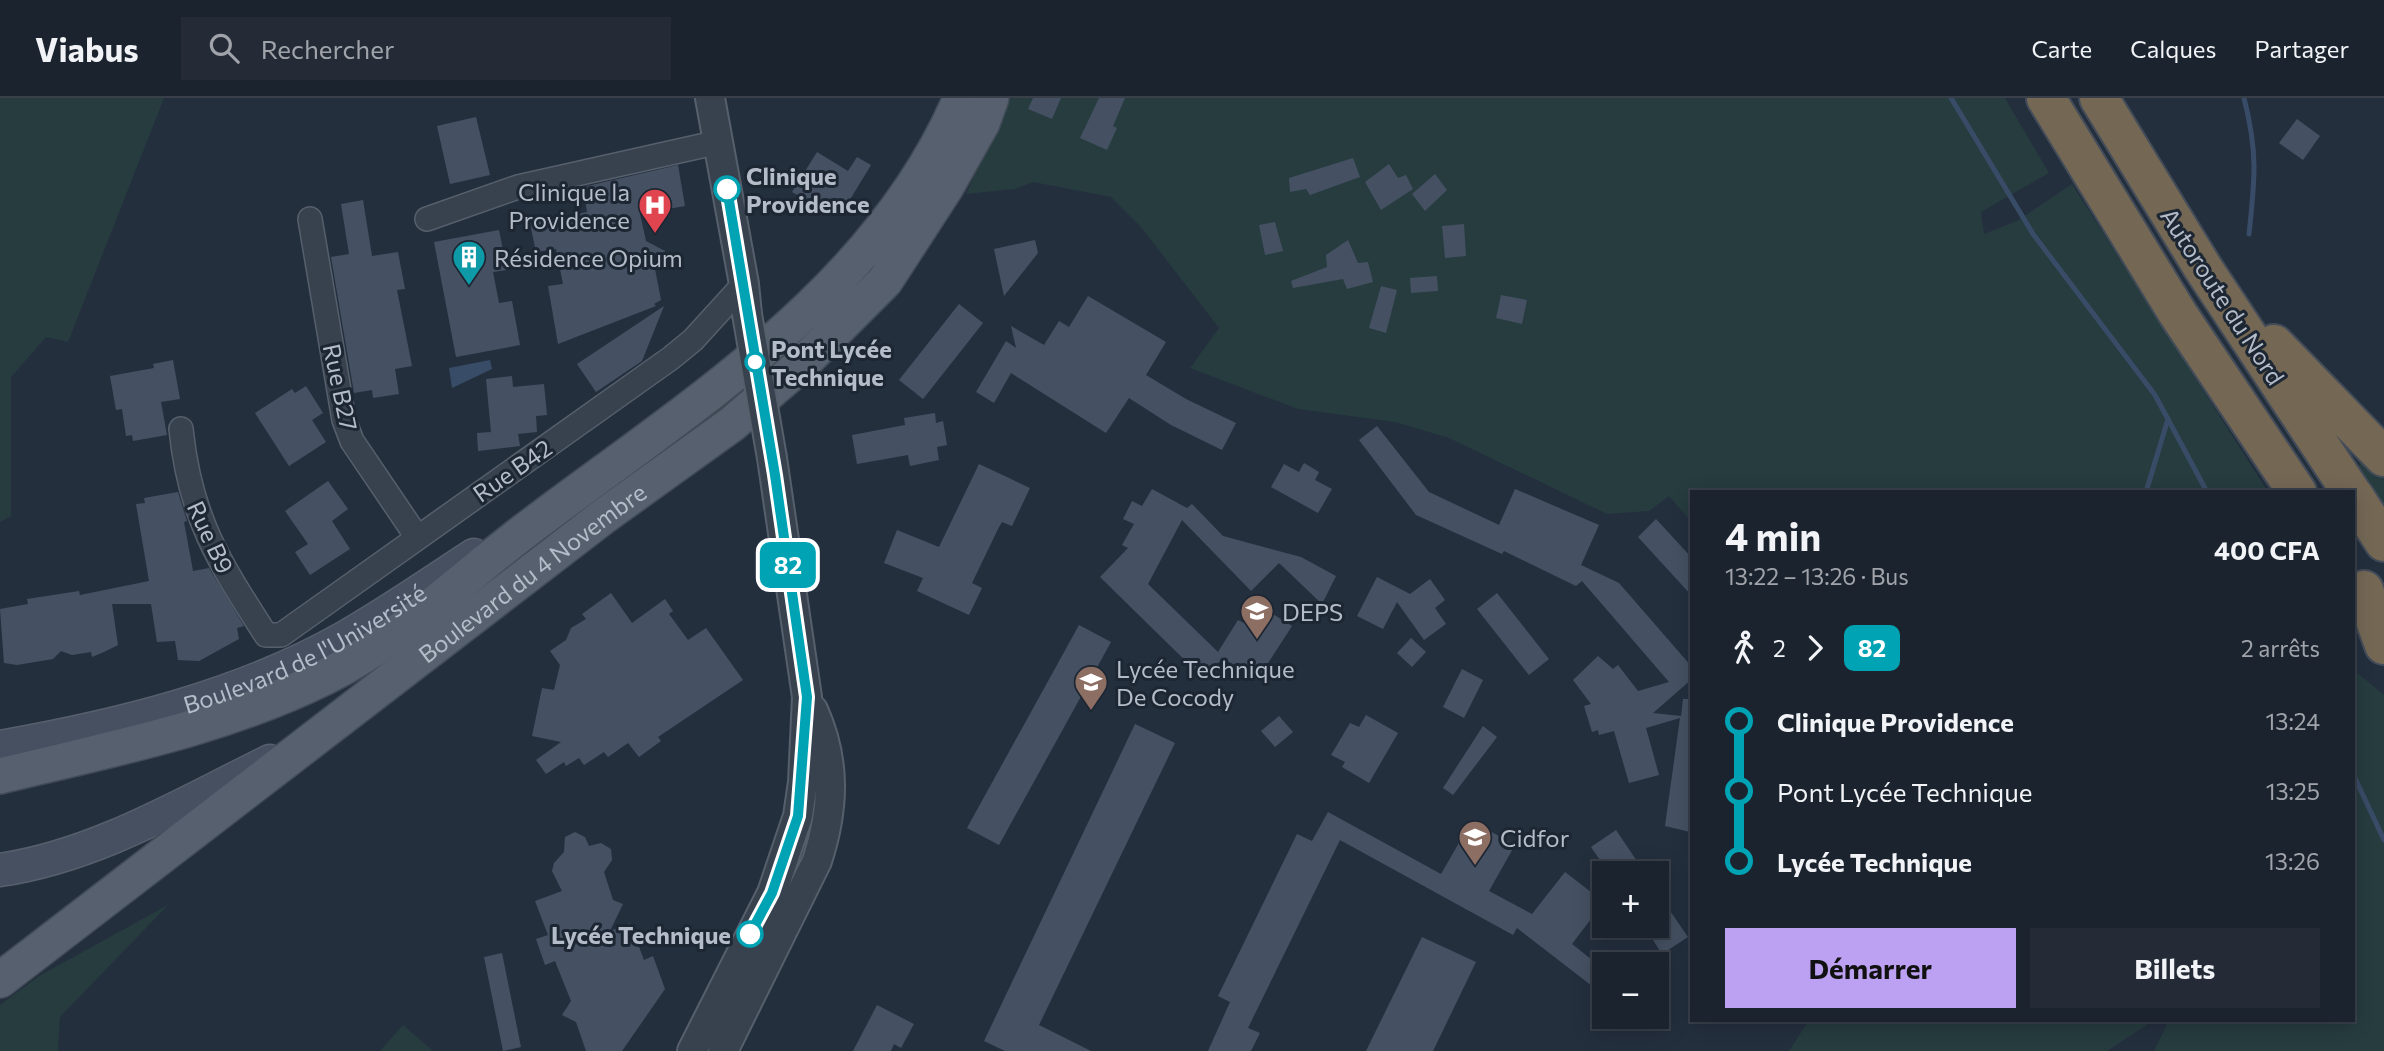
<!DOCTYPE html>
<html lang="fr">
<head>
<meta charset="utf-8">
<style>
  :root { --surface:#1b232e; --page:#242b36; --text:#f1f3f6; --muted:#a0a4aa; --line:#39404a; --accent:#bca0f2 }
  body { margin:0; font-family:Commissioner,sans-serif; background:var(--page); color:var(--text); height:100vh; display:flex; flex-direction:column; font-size:26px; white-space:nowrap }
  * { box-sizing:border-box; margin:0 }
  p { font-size:23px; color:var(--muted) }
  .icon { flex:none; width:38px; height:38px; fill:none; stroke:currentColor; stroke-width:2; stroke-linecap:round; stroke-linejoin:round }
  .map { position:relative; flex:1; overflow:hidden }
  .panel { position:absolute; left:1690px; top:392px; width:665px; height:532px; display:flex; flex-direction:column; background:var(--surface); border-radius:0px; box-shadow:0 4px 18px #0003,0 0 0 2px var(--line) }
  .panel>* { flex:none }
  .badge { padding:0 14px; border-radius:10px; font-size:24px; line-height:46px }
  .controls { position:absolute; left:1592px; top:763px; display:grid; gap:14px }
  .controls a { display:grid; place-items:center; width:77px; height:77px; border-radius:0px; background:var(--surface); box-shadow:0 4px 18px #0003,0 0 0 2px var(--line); font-size:35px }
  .map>.badge { position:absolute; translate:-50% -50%; box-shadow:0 0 0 4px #fff }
  .legs { display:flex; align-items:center; gap:10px; height:77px; padding:0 35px; font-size:23px }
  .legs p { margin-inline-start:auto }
  .head { display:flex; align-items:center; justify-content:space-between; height:119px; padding:0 35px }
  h1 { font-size:38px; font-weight:700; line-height:52px }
  .action { display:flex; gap:14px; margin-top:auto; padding:14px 35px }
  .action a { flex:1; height:80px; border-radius:0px; background:var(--accent); color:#111; font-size:28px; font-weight:700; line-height:80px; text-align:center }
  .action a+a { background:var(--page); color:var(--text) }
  ul { padding:0 35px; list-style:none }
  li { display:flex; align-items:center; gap:24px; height:70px; font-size:26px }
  li i { display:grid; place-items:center; width:10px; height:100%; margin:0 9px; background:currentColor }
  li i::after { content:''; width:18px; height:18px; margin:-9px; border:5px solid; border-radius:50%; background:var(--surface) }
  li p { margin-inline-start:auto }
  li:first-child i { background:linear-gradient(#0000 50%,currentColor 0) }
  li:last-child i { background:linear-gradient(currentColor 50%,#0000 0) }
  header { display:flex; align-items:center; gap:42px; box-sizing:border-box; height:98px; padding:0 35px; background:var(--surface); border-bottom:2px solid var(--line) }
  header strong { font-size:33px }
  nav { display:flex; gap:38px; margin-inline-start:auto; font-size:24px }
  .search { width:490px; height:63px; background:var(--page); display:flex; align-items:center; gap:18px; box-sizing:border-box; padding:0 24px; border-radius:0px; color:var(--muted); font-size:26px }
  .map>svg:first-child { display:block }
  .green { fill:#263c3f }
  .water { fill:#394c67 }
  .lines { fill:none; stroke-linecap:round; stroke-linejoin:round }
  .stream { stroke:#394c67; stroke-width:5 }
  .building { fill:#455162 }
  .minor-casing { stroke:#565f6c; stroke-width:26 }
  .tertiary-casing { stroke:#565f6c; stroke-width:32 }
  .secondary-casing { stroke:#565f6c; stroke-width:35 }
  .primary-casing { stroke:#414a57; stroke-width:38 }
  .motorway-casing { stroke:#434c59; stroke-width:42 }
  .minor { stroke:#38414e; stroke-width:23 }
  .tertiary { stroke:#38414e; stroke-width:28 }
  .secondary { stroke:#465061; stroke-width:32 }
  .primary { stroke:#56606e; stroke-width:35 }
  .motorway { stroke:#746855; stroke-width:38 }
  .tertiary-bridge-casing { stroke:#565f6c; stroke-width:32; stroke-linecap:butt }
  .tertiary-bridge { stroke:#38414e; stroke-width:28 }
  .line-1-casing { stroke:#fff; stroke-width:16 }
  .line-1 { stroke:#00a3b4; stroke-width:10 }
  .stop-1-dot { fill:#fff; stroke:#00a3b4; stroke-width:3.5 }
  .labels { text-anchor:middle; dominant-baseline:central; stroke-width:6; stroke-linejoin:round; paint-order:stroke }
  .stop-label { font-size:24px; font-weight:bold; fill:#b4bcc9; stroke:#1d2633; text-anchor:start }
  .poi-label { font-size:24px; fill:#b4bcc9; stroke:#1d2633; text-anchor:start }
  .street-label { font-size:24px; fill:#b4bcc9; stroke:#1d2633 }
</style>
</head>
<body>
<header>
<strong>Viabus</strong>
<div class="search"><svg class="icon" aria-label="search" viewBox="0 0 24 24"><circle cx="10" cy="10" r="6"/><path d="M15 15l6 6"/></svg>Rechercher</div>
<nav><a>Carte</a><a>Calques</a><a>Partager</a></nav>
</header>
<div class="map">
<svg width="2384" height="953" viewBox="0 0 2384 953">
  <rect width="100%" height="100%" fill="#242f3e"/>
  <g class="green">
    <path d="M0,0H164L68,244L46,239L11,279V418L0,424Z"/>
    <path d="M1007,0H2005L2049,75L1981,114L1984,136L2017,123L2072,86L2268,394H1692V425L1669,398L1649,413L1607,416L1449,340L1395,324L1298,311L1190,270L1219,230L1141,129L1111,99L1033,84L1015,91L966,96Z"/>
    <path d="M2368,364L2384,380V412L2358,374L2360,365Z"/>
    <path d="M2354,572L2384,597V953H2154L2169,922H2354Z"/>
    <path d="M168,807L60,919L58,953H0V907L39,878Z"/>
    <path d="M1809,922H2154L2107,953H1789Z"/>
    <path d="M403,927L433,953H380Z"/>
  </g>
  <path class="water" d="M490,262L492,271L452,290L449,270Z"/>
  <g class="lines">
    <g class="stream">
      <path d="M1951,0L2033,136L2155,297L2207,394"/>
      <path d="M2244,0C2258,54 2255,81 2249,136"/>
      <path d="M2146,394L2168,321"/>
      <path d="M2354,678L2384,742"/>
    </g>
  </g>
  <g class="building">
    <path d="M1033,0H1061L1052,21L1028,11Z"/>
    <path d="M1099,0H1125L1113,28L1117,30L1107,52L1080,40Z"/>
    <path d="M476,19L490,77L450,86L437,28Z"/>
    <path d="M2297,21L2320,38L2303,62L2279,45Z"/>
    <path d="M817,54L848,73L857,59L871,67L843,113L829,104L824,113L792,94Z"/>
    <path d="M1353,60L1360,79L1310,97L1306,91L1290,94L1289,80Z"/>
    <path d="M1389,66L1398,80L1406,77L1413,91L1381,112L1365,84Z"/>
    <path d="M678,67L685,108L640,116L646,143L665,153L661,171H655L661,202L654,206L656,208L558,246L548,188L563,186L556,151L536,154L530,125L587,114L583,89Z"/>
    <path d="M1435,76L1447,92L1425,113L1412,96Z"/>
    <path d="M363,102L372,158L398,154L405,191L397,192L412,268L395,271L399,296L373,300L372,292L354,295L331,159L349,156L341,106Z"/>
    <path d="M1275,124L1283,153L1265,157L1259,127Z"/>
    <path d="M1464,126L1466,158L1445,160L1442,128Z"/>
    <path d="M499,132L507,172L493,174L499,205L512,203L520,247L456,259L434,144Z"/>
    <path d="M1035,142L1038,155L1004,198L994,151Z"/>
    <path d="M1348,142L1358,165L1368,164L1373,184L1347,191L1343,181L1293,190L1291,183L1327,169L1326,157Z"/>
    <path d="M1437,178L1438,193L1411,195L1410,180Z"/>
    <path d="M1381,188L1397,192L1386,235L1369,230Z"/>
    <path d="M1501,197L1527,202L1522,226L1496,220Z"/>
    <path d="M1088,198L1166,244L1146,277L1186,301L1236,325L1222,352L1171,327L1129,300L1106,335L1011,275L994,305L976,294L1006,243L1016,250L1011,228L1044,247L1059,223L1069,229Z"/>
    <path d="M959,206L983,225L923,301L899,282Z"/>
    <path d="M664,208L642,263L596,294L577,266Z"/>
    <path d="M173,262L180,301L161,304L167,337L133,343L132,337L126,338L122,311L116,312L110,278L154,270L153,266Z"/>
    <path d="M512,278L513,289L544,286L547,317L536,318L537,334L518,336L520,348L478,353L477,335L491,334L486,281Z"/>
    <path d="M306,288L323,315L312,322L326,344L289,368L255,315L292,291L295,295Z"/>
    <path d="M935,315L936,325L943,323L947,347L937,349L939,362L910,368L908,357L857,366L852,337L905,327L904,320Z"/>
    <path d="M1377,328L1429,394L1499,427L1515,391L1599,427L1581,467L1619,485L1692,569V581L1653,615L1681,618L1683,601H1692L1690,734L1665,728L1680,620L1646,630L1659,677L1629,685L1614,633L1599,637L1598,632L1592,634L1584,608L1591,606L1573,582L1598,558L1613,571L1618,567L1638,593L1669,584L1582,483L1576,488L1504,453L1502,456L1416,417L1359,342Z"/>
    <path d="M1304,365L1319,374L1315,382L1332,391L1318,415L1271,389L1284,366L1299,374Z"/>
    <path d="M979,366L1030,390L1012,428L1002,424L998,431L972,485L982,490L969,517L917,493L923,480L884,465L897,432L939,449Z"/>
    <path d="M328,383L348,411L332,423L350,451L310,477L295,454L308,446L285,413Z"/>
    <path d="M1152,391L1187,410L1192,406L1223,438L1301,459L1336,478L1322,506L1279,465L1251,493L1182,422L1148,486L1218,554L1238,522L1244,525L1257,506L1292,528L1257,582L1223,560L1203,580L1100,479L1128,450L1122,447L1134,426L1123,421L1132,403L1142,408Z"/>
    <path d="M178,394L187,423L184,424L193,473L209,470L244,528L237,530L239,541L199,563L178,562L175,543L157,544L151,506H112L118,547L104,554L92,559L91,554L72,557L61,553L53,561L17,567L4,565L0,511L28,506L27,501L79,493L80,497L149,483L136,406L145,405L144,400Z"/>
    <path d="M1656,421L1692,460V498L1638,439Z"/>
    <path d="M1377,479L1410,496L1430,481L1445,502L1435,510L1446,526L1424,542L1397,504L1383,531L1357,518Z"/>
    <path d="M611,495L632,525L665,501L673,513L669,516L688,542L706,530L743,582L658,639L661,643L639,659L628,645L608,659L604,654L584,667L579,660L566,668L564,664L546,676L536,662L561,644L532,638L542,590L554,592L560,567L550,553L566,542L571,530L586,521L582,516Z"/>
    <path d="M1497,495L1549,561L1529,577L1477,511Z"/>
    <path d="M1079,527L1111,544L999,747L967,730Z"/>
    <path d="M1411,540L1426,554L1412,569L1397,555Z"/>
    <path d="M1462,571L1483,582L1464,620L1443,609Z"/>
    <path d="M1366,617L1398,635L1369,685L1342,669L1345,664L1331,657L1350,625L1359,629Z"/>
    <path d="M1279,618L1293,634L1275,649L1261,633Z"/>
    <path d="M1135,626L1175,645L1039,927L1091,953H1005L984,943Z"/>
    <path d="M1483,628L1497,639L1453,697L1443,690Z"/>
    <path d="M1328,714L1441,776L1463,738L1470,742L1479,727L1515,747L1489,793L1532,816L1565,774L1604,804L1572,846L1605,872V898L1517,830L1513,837L1340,742L1248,930L1260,935L1251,953H1208L1230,904L1218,898L1297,736L1312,743Z"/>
    <path d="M1616,732L1645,775H1609L1591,749Z"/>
    <path d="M575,734L585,739L589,748L601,745L611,751L612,762L604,774L613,802L623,806L610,833L630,825L644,862L653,858L665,891L622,953H586L576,924L562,917L571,903L555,863L545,867L536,841L548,837L535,803L562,793L552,773L554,765L564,754L565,739Z"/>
    <path d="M1657,794L1688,839L1662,856L1644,828H1657Z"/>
    <path d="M1422,839L1476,864L1433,953H1366Z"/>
    <path d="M502,855L521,949L503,953L484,859Z"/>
    <path d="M877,907L914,926L901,950L894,946L891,953H853Z"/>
  </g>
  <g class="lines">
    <defs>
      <g id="minor">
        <path d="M310,121L344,322L352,343L417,439"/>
        <path d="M427,121L518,89L719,44"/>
        <path d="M181,331C190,420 219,464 266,537H281L671,260L693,242L744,186"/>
      </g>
      <g id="tertiary">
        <path d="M710,0L744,186L747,216"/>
        <path d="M692,953L772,795L798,718L803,684L807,599L772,360"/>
        <path d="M723,953L817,763C834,711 836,662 813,612"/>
      </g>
      <g id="secondary">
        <path id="s1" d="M0,649C118,628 239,599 344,540C388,515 431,485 474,457"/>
        <path d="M0,772C96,758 184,705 270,663"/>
      </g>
      <g id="primary">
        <path d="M0,678C111,651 222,630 325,579C399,543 461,481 526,432C688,309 878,195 961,0"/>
        <path id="s2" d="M0,882L604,418L732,326L803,265L885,183L946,89L982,25L991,0"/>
      </g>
      <g id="motorway">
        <path d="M2046,0L2178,216L2297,394"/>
        <path d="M2099,0L2203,170L2351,394"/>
        <path d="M2274,246L2384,359"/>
        <path d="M2354,398L2384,444"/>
        <path d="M2364,492L2384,547"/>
      </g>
    </defs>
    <use href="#minor" class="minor-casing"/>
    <use href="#tertiary" class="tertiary-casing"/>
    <use href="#secondary" class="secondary-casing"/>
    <use href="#primary" class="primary-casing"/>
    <use href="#motorway" class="motorway-casing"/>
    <use href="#minor" class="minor"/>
    <use href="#tertiary" class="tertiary"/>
    <use href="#secondary" class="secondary"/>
    <use href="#primary" class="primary"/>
    <use href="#motorway" class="motorway"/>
    <defs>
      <path id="tertiary-bridge" d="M747,216L772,360"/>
    </defs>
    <use href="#tertiary-bridge" class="tertiary-bridge-casing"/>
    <use href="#tertiary-bridge" class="tertiary-bridge"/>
  </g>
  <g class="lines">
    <defs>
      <path id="line-1" d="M727,91L775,377L807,599L798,718L772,795L750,836"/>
    </defs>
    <use href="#line-1" class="line-1-casing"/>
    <use href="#line-1" class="line-1"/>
  </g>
  <defs>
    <symbol id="hospital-pin" viewBox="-11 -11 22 30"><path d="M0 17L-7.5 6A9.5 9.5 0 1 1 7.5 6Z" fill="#e0444e" stroke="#1d2633"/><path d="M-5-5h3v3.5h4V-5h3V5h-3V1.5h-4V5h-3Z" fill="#fff"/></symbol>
    <symbol id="building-pin" viewBox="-11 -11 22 30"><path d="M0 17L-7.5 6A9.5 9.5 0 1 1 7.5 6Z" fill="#0f9aa8" stroke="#1d2633"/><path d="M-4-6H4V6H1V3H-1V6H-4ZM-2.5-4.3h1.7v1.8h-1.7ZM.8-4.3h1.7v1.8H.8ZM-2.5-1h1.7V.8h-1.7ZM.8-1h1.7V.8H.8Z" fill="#fff"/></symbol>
    <symbol id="university-pin" viewBox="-11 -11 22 30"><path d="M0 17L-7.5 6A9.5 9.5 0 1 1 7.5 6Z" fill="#8d6e63" stroke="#1d2633"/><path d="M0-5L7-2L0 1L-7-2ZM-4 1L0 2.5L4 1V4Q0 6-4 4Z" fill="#fff"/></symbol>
    <symbol id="school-pin" viewBox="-11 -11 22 30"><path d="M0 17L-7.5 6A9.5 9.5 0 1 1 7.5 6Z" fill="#8d6e63" stroke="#1d2633"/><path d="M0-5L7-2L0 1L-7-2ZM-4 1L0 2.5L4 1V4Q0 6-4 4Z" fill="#fff"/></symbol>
  </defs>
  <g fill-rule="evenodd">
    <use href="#hospital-pin" x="636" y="88" width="38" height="52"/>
    <use href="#building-pin" x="450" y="140" width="38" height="52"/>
    <use href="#university-pin" x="1238" y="494" width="38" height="52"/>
    <use href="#university-pin" x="1072" y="565" width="38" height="52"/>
    <use href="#school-pin" x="1456" y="720" width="38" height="52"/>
  </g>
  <g class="stop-1-dot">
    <circle cx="727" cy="91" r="12"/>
    <circle cx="755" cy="264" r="9"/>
    <circle cx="750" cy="836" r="12"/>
  </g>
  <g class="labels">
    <g class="stop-label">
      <text x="746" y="77">Clinique<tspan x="746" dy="28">Providence</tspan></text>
      <text x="771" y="250">Pont Lycée<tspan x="771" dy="28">Technique</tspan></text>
      <text x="731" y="836" text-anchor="end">Lycée Technique</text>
    </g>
    <g class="poi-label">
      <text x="630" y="93" text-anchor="end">Clinique la<tspan x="630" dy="28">Providence</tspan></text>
      <text x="494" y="159">Résidence Opium</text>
      <text x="1282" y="513">DEPS</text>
      <text x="1116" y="570">Lycée Technique<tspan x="1116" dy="28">De Cocody</tspan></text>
      <text x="1500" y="739">Cidfor</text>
    </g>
    <g class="street-label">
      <text transform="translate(2223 198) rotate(57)">Autoroute du Nord</text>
      <text transform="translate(341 289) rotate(78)">Rue B27</text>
      <text transform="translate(512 372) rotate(-35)">Rue B42</text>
      <text transform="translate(211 439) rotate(65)">Rue B9</text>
      <text stroke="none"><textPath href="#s2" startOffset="670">Boulevard du 4 Novembre</textPath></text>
      <text stroke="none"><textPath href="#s1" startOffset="322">Boulevard de l'Université</textPath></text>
    </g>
  </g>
</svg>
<div class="controls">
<a>+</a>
<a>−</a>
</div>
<b class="badge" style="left:788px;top:467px;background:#00a3b4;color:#fff">82</b>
<section class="panel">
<div class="head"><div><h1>4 min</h1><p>13:22 – 13:26 · Bus</p></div><b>400 CFA</b></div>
<div class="legs"><svg class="icon" aria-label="walk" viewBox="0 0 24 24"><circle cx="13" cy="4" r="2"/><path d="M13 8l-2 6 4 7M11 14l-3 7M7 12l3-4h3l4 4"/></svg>2<svg class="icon" aria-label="forward" viewBox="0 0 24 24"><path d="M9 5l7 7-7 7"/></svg><b class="badge" style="background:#00a3b4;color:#fff">82</b><p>2 arrêts</p></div>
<ul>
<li><i style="color:#00a3b4"></i><b>Clinique Providence</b><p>13:24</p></li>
<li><i style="color:#00a3b4"></i><span>Pont Lycée Technique</span><p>13:25</p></li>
<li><i style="color:#00a3b4"></i><b>Lycée Technique</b><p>13:26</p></li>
</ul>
<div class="action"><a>Démarrer</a><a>Billets</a></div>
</section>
</div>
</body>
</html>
